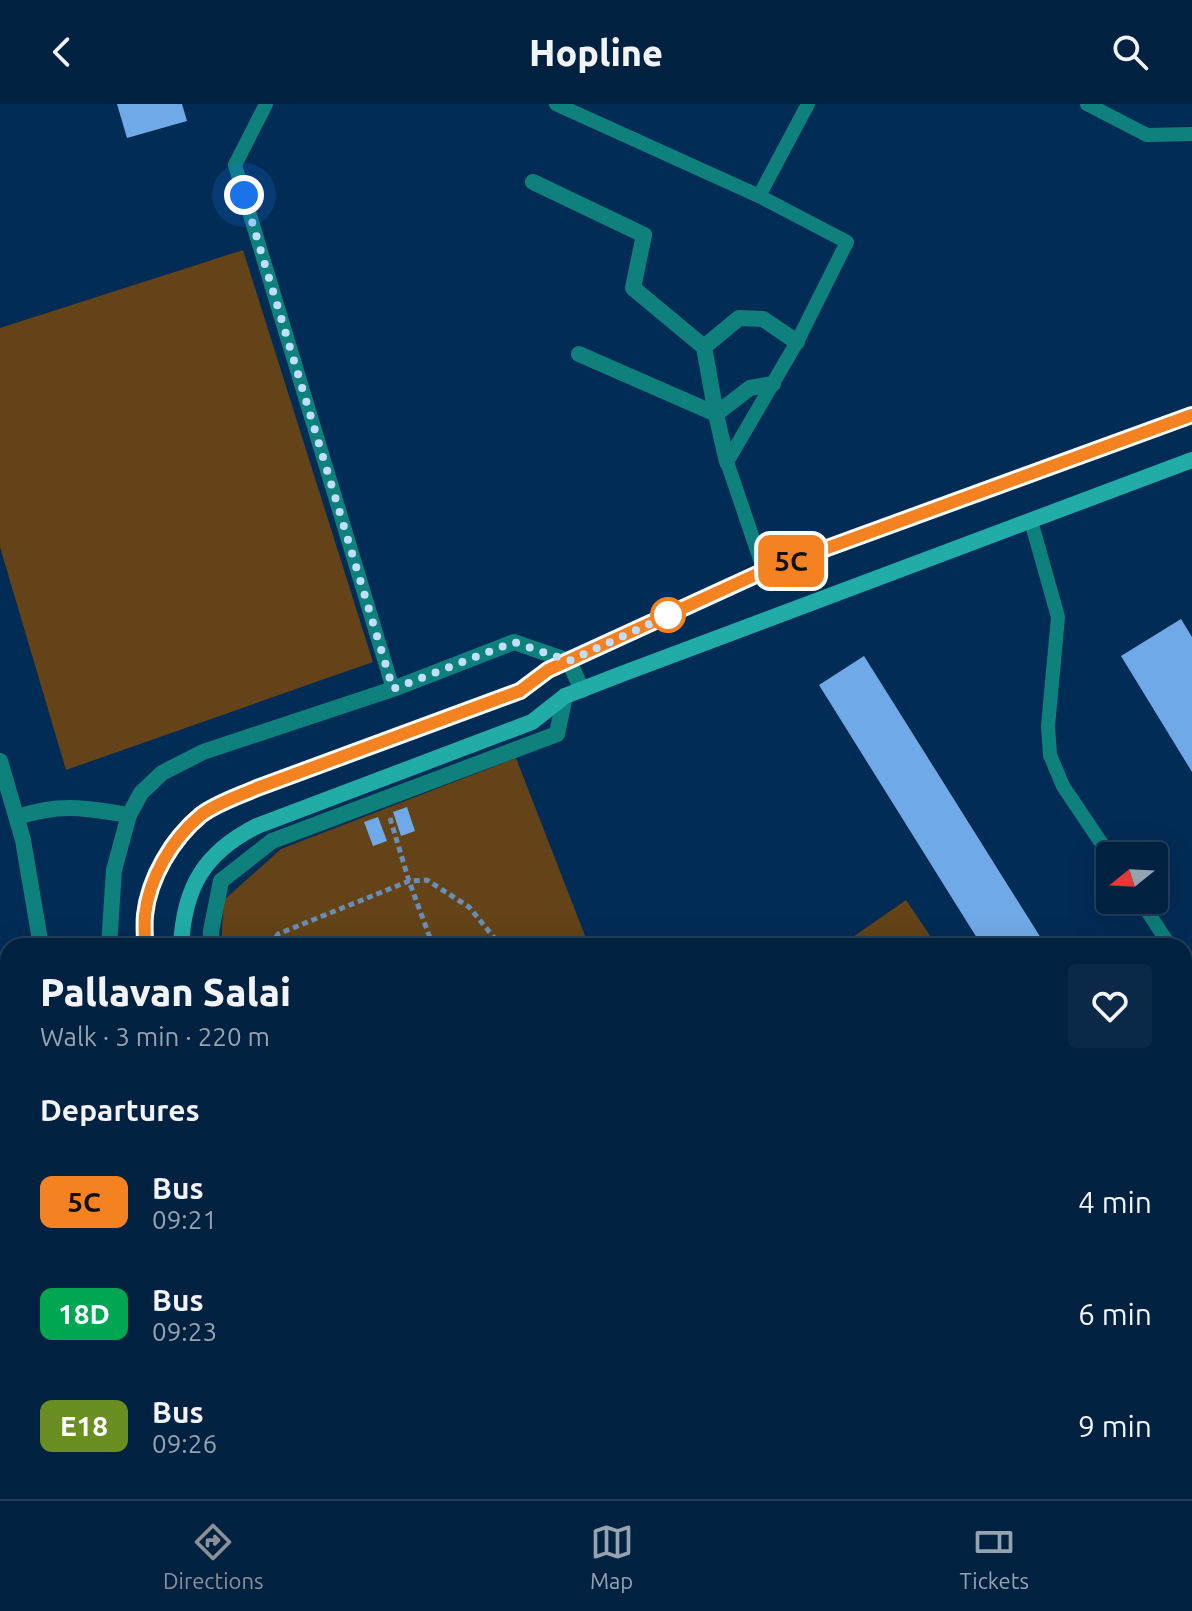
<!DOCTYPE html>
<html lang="en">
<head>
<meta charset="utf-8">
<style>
  :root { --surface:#002140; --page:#0a2947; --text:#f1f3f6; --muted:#95a3b1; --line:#223e59; --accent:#8c9099 }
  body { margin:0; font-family:Ubuntu,sans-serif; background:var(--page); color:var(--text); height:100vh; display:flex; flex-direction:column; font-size:30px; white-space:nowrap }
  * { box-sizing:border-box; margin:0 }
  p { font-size:26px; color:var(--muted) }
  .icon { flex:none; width:44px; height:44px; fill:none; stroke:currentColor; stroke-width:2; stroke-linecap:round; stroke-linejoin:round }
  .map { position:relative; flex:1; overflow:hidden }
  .sheet { position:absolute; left:0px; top:834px; width:1192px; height:562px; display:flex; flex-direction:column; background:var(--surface); border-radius:24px 24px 0 0; box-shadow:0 8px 32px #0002,0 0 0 2px var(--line) }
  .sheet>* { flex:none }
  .badge { padding:0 16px; border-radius:12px; font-size:28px; line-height:52px }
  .needle { width:52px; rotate:252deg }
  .fabs { position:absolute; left:1096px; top:738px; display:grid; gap:16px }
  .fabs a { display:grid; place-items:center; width:72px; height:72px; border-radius:8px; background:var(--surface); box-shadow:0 8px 32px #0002,0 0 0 2px var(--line); font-size:40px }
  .you { position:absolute; width:40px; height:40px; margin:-20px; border:6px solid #fff; border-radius:50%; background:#1a73e8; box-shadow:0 0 0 12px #1a73e833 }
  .map>.badge { position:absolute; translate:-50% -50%; box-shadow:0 0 0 4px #fff }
  h2 { padding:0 40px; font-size:30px; line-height:72px }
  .round { display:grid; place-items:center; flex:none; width:84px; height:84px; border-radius:8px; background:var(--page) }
  .overview { display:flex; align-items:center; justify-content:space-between; height:136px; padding:0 40px }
  h1 { font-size:38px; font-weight:800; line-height:60px }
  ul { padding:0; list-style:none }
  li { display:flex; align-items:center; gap:24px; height:112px; padding:0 40px }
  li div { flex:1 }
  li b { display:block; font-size:30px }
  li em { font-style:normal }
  li .badge { min-width:88px; font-weight:700; text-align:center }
  header { display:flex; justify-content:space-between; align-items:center; height:104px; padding:0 40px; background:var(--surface); font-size:36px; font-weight:800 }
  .tabs { display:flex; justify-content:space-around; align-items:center; height:112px; border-top:2px solid var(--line); background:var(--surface); font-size:22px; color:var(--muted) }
  .tabs a { display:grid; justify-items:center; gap:4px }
  .tabs .on { color:var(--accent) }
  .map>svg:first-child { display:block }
  .green { fill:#634317 }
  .water { fill:#548316; stroke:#759e5c; stroke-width:2 }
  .building { fill:#70a9e7 }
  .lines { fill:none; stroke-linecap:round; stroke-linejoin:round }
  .path { stroke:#6a8db2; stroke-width:5; stroke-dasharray:6 4; stroke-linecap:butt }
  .lane { stroke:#0e817d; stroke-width:14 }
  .street { stroke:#0e817d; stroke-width:16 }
  .secondary { stroke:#21aca7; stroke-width:16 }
  .line-casing { stroke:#fff; stroke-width:18 }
  .line { stroke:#f58220; stroke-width:12 }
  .walk { stroke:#c1deff; stroke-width:8; stroke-dasharray:0 14.4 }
  .stop-dot { fill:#fff; stroke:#f58220; stroke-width:4 }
</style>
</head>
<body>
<header><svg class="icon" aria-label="back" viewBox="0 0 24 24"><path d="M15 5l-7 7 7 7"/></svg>Hopline<svg class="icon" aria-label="search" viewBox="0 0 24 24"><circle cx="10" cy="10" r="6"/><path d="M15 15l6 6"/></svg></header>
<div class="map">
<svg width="1192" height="1395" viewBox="0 0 1192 1395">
  <rect width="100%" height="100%" fill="#002c55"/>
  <g class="green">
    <path d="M243,146L373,558L66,666L0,443V224Z"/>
    <path d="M516,654L589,842H221L224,796L281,745Z"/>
    <path d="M906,796L937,842H840Z"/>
    <path d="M0,855L8,881V1120L0,1128Z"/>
    <path d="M8,1370V1388H740L729,1395H0V1375Z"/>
  </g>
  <path class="water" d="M1192,1162V1395H817L827,1388H1184V1167Z"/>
  <g class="building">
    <path d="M117,0H182L187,17L127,34Z"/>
    <path d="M1181,515L1192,533V668L1121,552Z"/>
    <path d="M864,552L1046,842H982L819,581Z"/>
    <path d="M407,703L415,727L401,732L393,708Z"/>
    <path d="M378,713L387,737L373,742L364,718Z"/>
    <path d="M1184,1025L1192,1039V1045L1184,1049Z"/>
    <path d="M1191,1099L1192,1124L1184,1128V1103Z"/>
  </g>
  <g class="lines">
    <g class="path">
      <path d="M390,714L409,777L433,842"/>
      <path d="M271,842L278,830L409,777L427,776L469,803L501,842"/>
    </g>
    <g class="lane">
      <path d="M266,0L235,61L393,585"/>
      <path d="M556,0L759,92L847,138L797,238L727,358L764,467"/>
      <path d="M1087,0L1147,31L1192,30"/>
      <path d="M759,92L808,0"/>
      <path d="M1031,417L1058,513L1048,622L1050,651L1063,682L1110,752"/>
      <path d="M1140,796L1170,842"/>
      <path d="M1184,862L1192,874"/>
      <path d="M286,1388L290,1395"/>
      <path d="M130,1395L141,1388"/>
    </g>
    <g class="street">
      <path d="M533,78L644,131L633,184L704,243L739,214L763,215L797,238"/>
      <path d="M704,243L716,310L750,284L773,280"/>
      <path d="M579,250L716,310L727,358"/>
      <path d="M0,657L23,736L41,842"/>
      <path d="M17,713C63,699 83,704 129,711"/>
      <path d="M109,842L114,766L129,711L141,689L162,669L203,648L393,585L514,538L569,557L582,586"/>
      <path d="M211,842V827L221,777L272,737L557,630L565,592"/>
      <path d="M1184,1144L1192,1139"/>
      <path d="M0,1180L8,1176"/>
      <path d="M0,1190L8,1214"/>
      <path d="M0,1321L8,1314"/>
      <path d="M781,1395L791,1388"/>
    </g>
    <g class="secondary">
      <path d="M145,842C145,832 144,821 145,811C149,773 172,735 201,711C217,699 239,692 257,684L520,587L548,566L764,467L1192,311"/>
      <path d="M181,842C184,783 204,749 257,722L532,618L565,592L619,571L1192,356"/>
      <path d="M0,1219L8,1216"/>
      <path d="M0,1253L8,1251"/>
    </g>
  </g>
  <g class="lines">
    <defs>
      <path id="line" d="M145,842C145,832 144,821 145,811C149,774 172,735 201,711C217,699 239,692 257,684L520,587L548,566L764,467L1192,311"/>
    </defs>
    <use href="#line" class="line-casing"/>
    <use href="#line" class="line"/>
    <path class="walk" d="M244,91L393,585L514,538L569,557L680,506L668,511"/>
  </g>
  <circle class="stop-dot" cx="668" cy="511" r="16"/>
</svg>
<div class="fabs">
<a><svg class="needle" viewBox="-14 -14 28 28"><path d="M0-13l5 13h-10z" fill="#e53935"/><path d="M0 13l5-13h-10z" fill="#95a3b1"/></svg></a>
</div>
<div class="you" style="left:244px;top:91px"></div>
<b class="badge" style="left:791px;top:457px;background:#f58220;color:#111">5C</b>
<section class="sheet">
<div class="overview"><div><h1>Pallavan Salai</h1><p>Walk · 3 min · 220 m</p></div><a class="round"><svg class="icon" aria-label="heart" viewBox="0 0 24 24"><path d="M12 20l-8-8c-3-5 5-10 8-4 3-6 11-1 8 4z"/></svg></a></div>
<h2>Departures</h2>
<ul>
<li><span class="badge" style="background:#f58220;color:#111">5C</span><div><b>Bus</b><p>09:21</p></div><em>4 min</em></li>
<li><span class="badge" style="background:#00a651;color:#fff">18D</span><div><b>Bus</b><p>09:23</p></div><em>6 min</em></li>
<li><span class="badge" style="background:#6b8e23;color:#fff">E18</span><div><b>Bus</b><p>09:26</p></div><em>9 min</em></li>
</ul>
</section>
</div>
<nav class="tabs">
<a class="on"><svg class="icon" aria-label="directions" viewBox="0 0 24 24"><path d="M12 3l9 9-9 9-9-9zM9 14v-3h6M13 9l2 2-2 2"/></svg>Directions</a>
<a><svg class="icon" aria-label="map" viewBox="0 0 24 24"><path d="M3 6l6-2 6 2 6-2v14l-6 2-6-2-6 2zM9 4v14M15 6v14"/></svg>Map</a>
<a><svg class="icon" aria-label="tickets" viewBox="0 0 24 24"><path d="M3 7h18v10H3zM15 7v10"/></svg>Tickets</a>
</nav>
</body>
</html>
